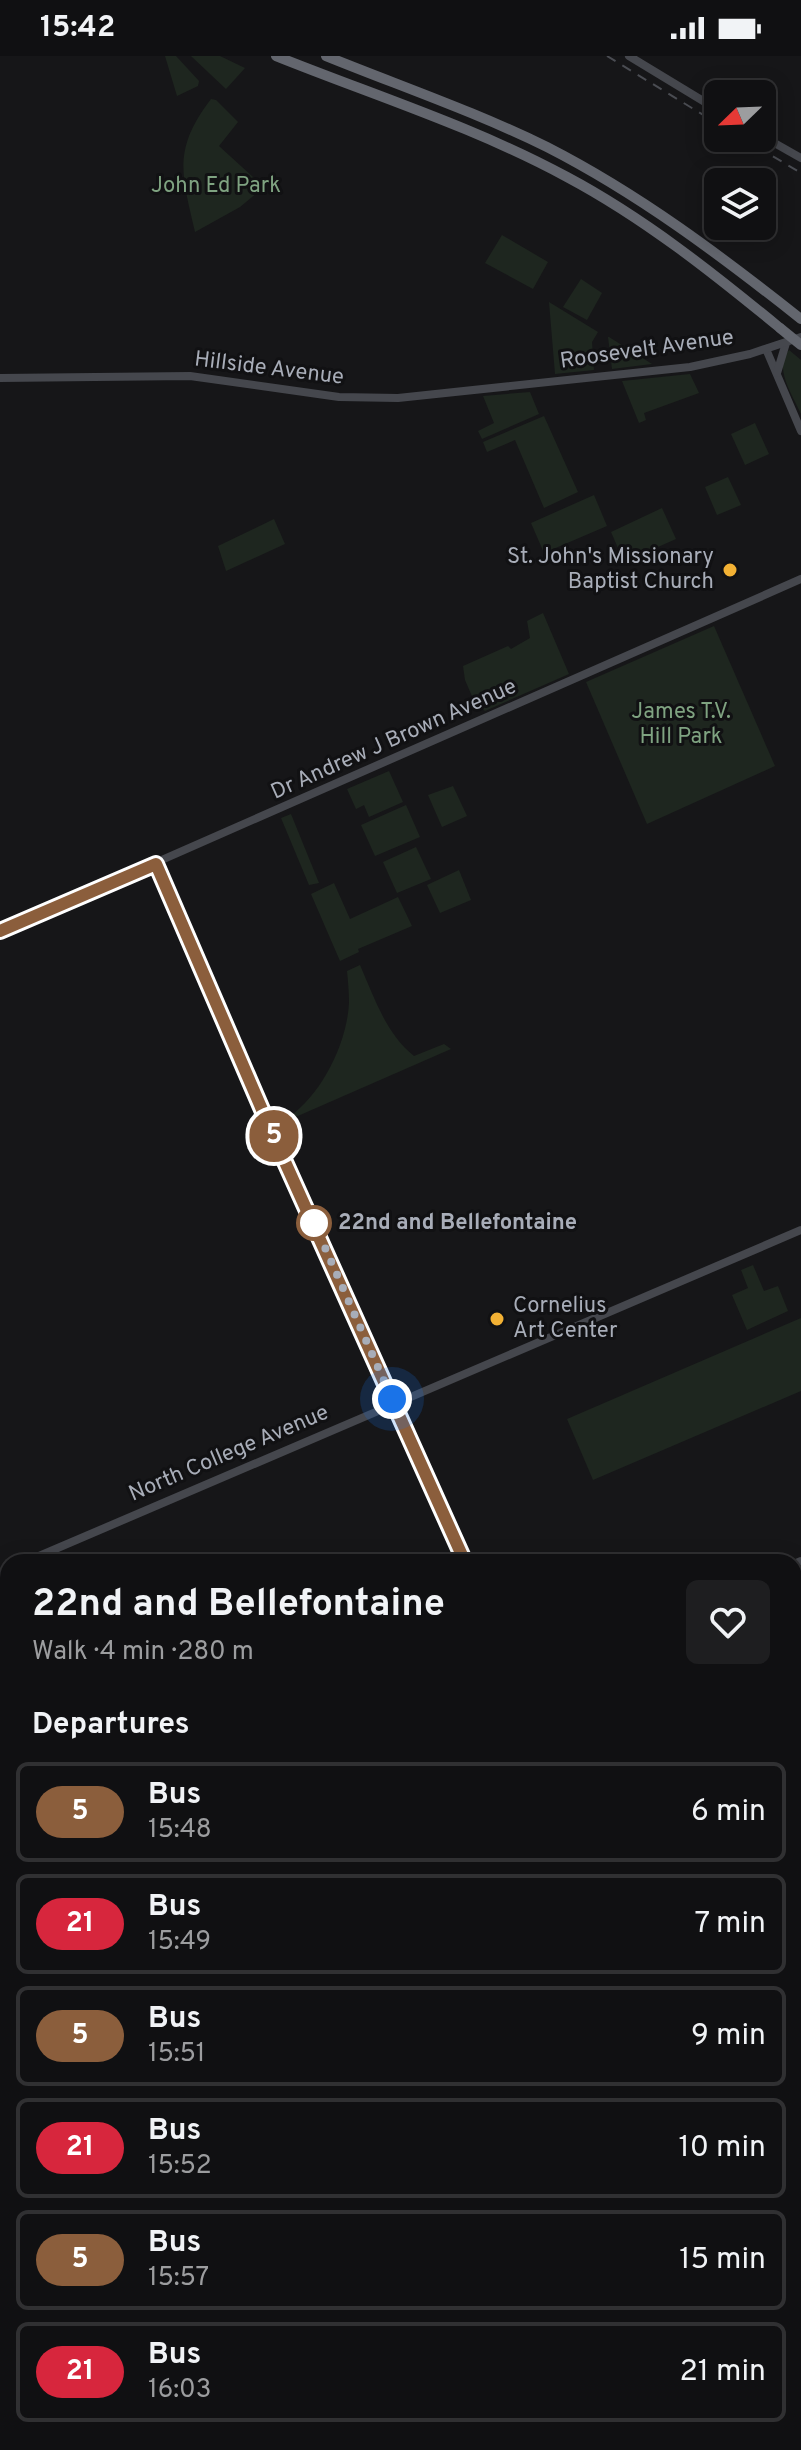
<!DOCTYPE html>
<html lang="en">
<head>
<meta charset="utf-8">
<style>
  :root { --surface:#101012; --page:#1e1e20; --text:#f1f3f6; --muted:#9c9d9f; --line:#303032 }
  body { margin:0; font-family:Overpass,sans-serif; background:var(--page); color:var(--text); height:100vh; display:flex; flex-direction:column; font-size:30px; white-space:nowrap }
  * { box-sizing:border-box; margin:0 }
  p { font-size:26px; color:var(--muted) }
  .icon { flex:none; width:44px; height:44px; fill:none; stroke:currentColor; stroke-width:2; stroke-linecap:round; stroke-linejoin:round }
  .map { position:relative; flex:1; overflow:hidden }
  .side { position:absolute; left:0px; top:1498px; width:802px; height:896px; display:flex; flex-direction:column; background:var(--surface); border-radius:24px 24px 0 0; box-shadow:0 4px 20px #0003,0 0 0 2px var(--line) }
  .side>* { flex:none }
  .badge { padding:0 16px; border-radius:26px; font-size:28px; line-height:52px }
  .needle { width:52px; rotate:247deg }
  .fabs { position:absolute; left:704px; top:24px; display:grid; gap:16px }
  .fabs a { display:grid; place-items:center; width:72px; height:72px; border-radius:12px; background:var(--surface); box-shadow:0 4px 20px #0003,0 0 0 2px var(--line); font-size:40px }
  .you { position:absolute; width:40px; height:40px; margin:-20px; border:6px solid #fff; border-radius:50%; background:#1a73e8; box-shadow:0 0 0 12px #1a73e833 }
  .map>.badge { position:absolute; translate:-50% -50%; box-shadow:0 0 0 4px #fff }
  h2 { padding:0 32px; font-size:30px; line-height:72px }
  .round { display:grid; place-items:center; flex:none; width:84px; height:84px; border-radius:12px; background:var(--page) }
  .overview { display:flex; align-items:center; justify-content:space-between; height:136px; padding:0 32px }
  h1 { font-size:38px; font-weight:700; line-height:60px }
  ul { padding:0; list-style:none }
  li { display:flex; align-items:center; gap:24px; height:100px; margin:0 16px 12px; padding:0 16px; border:4px solid var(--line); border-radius:12px }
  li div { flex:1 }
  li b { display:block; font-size:30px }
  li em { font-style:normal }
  li .badge { min-width:88px; font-weight:700; text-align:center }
  .status { display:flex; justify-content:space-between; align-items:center; height:56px; padding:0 40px; background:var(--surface); direction:ltr }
  .status svg { height:22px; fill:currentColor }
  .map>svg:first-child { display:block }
  .green { fill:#1e261f }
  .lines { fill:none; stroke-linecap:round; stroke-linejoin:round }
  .secondary { stroke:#45474d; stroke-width:8 }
  .primary { stroke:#53555c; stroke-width:9 }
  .highway { stroke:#63666e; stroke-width:10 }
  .rail { stroke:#4a4c52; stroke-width:2; stroke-dasharray:10 8; stroke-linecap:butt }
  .highway-bridge { stroke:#63666e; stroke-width:10 }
  .line-casing { stroke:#fff; stroke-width:18 }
  .line { stroke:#8b5e3c; stroke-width:12 }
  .walk { stroke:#a8adb8; stroke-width:8; stroke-dasharray:0 14.4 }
  .poi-dot { fill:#f2b134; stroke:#111113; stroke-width:3 }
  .stop-dot { fill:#fff; stroke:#8b5e3c; stroke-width:4 }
  .labels { text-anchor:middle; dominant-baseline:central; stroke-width:6; stroke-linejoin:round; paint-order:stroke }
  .park-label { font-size:22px; fill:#7fa381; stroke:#111113 }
  .street-label { font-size:22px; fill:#a8adb8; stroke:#111113 }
  .poi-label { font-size:22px; fill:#a8adb8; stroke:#111113; text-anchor:end }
  .stop-label { font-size:22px; font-weight:bold; fill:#a8adb8; stroke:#111113; text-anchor:start }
</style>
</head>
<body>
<div class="status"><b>15:42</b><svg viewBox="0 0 49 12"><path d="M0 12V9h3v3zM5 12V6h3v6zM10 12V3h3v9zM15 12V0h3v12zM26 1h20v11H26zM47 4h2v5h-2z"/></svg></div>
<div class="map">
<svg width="801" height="2394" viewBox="0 0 801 2394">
  <rect width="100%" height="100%" fill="#161618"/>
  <g class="green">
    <path d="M165,0H176L199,25L198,30L177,40Z"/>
    <path d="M191,0H220L245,12L226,33Z"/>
    <path d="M211,43L216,44L238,66L219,90L264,131L240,151L195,176C182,119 172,94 211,43Z"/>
    <path d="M502,179L548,206L533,233L485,207Z"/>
    <path d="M581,223L602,237L587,264L563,251Z"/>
    <path d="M549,246L598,276L592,286L594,314L555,318Z"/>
    <path d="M608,281H609L652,308L612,313Z"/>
    <path d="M789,294L801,304V358C793,340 773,311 789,294Z"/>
    <path d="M690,318L699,337L644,357L646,364L639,367L622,325Z"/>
    <path d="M530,336L539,358L482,383L478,375L494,367L483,340Z"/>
    <path d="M544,360L578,436L544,452L515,384L487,396L483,386Z"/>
    <path d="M755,367L769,398L745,409L731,378Z"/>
    <path d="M728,421L741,449L717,459L705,431Z"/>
    <path d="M594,439L607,470L544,497L531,467Z"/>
    <path d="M662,452L676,483L624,506L611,476Z"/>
    <path d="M274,463L285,488L226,515L218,490Z"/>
    <path d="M543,557L569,618L485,655L482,652L478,654L465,624L463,610L508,590L511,593L530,582L527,565Z"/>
    <path d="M714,570L775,710L647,768L586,626Z"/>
    <path d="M389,715L403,746L369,761L364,749L356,753L347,733Z"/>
    <path d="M453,730L467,760L442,771L428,739Z"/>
    <path d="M406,749L420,781L375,800L361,769Z"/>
    <path d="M291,758L319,827L309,829L281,762Z"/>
    <path d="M416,791L431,823L397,837L383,806Z"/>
    <path d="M459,814L471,844L440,857L427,829Z"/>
    <path d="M334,827L350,863L398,841L412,870L358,893L359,896L340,905L311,838Z"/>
    <path d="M360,909C374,941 386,978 414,1000L444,988L451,993L291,1063L289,1061C322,1038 347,987 349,947C349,936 348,925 347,915Z"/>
    <path d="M753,1209L764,1235L778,1230L788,1255L747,1274L732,1239L748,1232L741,1214Z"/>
    <path d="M801,1262V1335L593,1424L567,1363Z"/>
  </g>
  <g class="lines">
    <g class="secondary">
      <path d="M629,0L718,54"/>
      <path d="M762,80L801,102"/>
      <path d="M766,293L801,375"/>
      <path d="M777,317L786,287"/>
      <path d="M0,322L190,320L339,341L398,342L690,311L750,298L801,281"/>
      <path d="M156,808L276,1086L465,1506"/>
      <path d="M0,875L801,523"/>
      <path d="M25,1506L801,1174"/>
      <path d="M794,1508L801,1505"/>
      <path d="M0,1517L8,1513"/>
      <path d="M0,1561L8,1579"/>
      <path d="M794,1705L801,1702"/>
      <path d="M794,1802L801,1799"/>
      <path d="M0,1848L8,1845"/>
      <path d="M794,1963L801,1960"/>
      <path d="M0,2092L8,2089"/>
      <path d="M0,2124L8,2130"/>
      <path d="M0,2138L8,2142"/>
      <path d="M794,2173L801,2170"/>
      <path d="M794,2214L801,2229"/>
      <path d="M794,2331L801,2329"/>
      <path d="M343,2386L348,2394"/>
      <path d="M256,2394L274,2386"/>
      <path d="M633,2394L653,2386"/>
    </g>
    <g class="primary">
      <path d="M794,2049L801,2047"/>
      <path d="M0,2336L8,2333"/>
      <path d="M0,2345L8,2341"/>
    </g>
    <g class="highway">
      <path d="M276,0C373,39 475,71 567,121C644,162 713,217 780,272"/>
      <path d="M326,0C400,30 476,56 547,91C639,138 720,199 801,263"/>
    </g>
    <g class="rail">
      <path d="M607,0L718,68"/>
      <path d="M742,82L801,117"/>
    </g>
    <path class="highway-bridge" d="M780,272L801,289"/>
  </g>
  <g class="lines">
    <defs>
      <path id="line" d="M0,875L156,808L276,1086L465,1506"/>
    </defs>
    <use href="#line" class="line-casing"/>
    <use href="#line" class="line"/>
    <path class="walk" d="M314,1167L311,1160L392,1343"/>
  </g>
  <g class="poi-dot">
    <circle cx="730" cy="514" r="8"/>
    <circle cx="497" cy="1263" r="8"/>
  </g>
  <circle class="stop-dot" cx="314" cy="1167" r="16"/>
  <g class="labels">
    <g class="park-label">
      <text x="216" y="130">John Ed Park</text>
      <text x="681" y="656">James T.V.<tspan x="681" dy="25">Hill Park</tspan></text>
    </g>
    <g class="street-label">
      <text transform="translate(647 294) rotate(-8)">Roosevelt Avenue</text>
      <text transform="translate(269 313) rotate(7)">Hillside Avenue</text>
      <text transform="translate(394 684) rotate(-24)">Dr Andrew J Brown Avenue</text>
      <text transform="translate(229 1398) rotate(-23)">North College Avenue</text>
    </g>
    <g class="poi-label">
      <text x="714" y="501">St. John's Missionary<tspan x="714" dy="25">Baptist Church</tspan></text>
      <text x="513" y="1250" text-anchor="start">Cornelius<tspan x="513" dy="25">Art Center</tspan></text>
    </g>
    <g class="stop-label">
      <text x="338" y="1167">22nd and Bellefontaine</text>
    </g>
  </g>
</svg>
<div class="fabs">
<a><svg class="needle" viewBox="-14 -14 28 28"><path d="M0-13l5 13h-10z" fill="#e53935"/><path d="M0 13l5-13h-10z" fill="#9c9d9f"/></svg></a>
<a><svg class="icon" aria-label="layers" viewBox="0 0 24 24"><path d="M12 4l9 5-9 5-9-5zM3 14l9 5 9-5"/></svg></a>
</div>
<div class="you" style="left:392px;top:1343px"></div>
<b class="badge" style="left:274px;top:1080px;background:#8b5e3c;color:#fff">5</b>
<section class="side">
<div class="overview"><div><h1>22nd and Bellefontaine</h1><p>Walk · 4 min · 280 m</p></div><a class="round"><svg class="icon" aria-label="heart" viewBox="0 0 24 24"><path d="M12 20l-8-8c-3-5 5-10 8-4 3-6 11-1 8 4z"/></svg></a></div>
<h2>Departures</h2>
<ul>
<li><span class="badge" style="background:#8b5e3c;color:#fff">5</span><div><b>Bus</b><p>15:48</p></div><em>6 min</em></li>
<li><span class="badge" style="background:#d7263d;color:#fff">21</span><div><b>Bus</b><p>15:49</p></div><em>7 min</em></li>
<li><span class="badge" style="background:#8b5e3c;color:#fff">5</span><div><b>Bus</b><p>15:51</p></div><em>9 min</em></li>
<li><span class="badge" style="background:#d7263d;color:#fff">21</span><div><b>Bus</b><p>15:52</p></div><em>10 min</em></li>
<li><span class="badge" style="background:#8b5e3c;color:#fff">5</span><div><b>Bus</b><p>15:57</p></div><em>15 min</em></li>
<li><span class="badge" style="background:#d7263d;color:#fff">21</span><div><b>Bus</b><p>16:03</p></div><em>21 min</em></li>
</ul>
</section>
</div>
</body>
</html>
